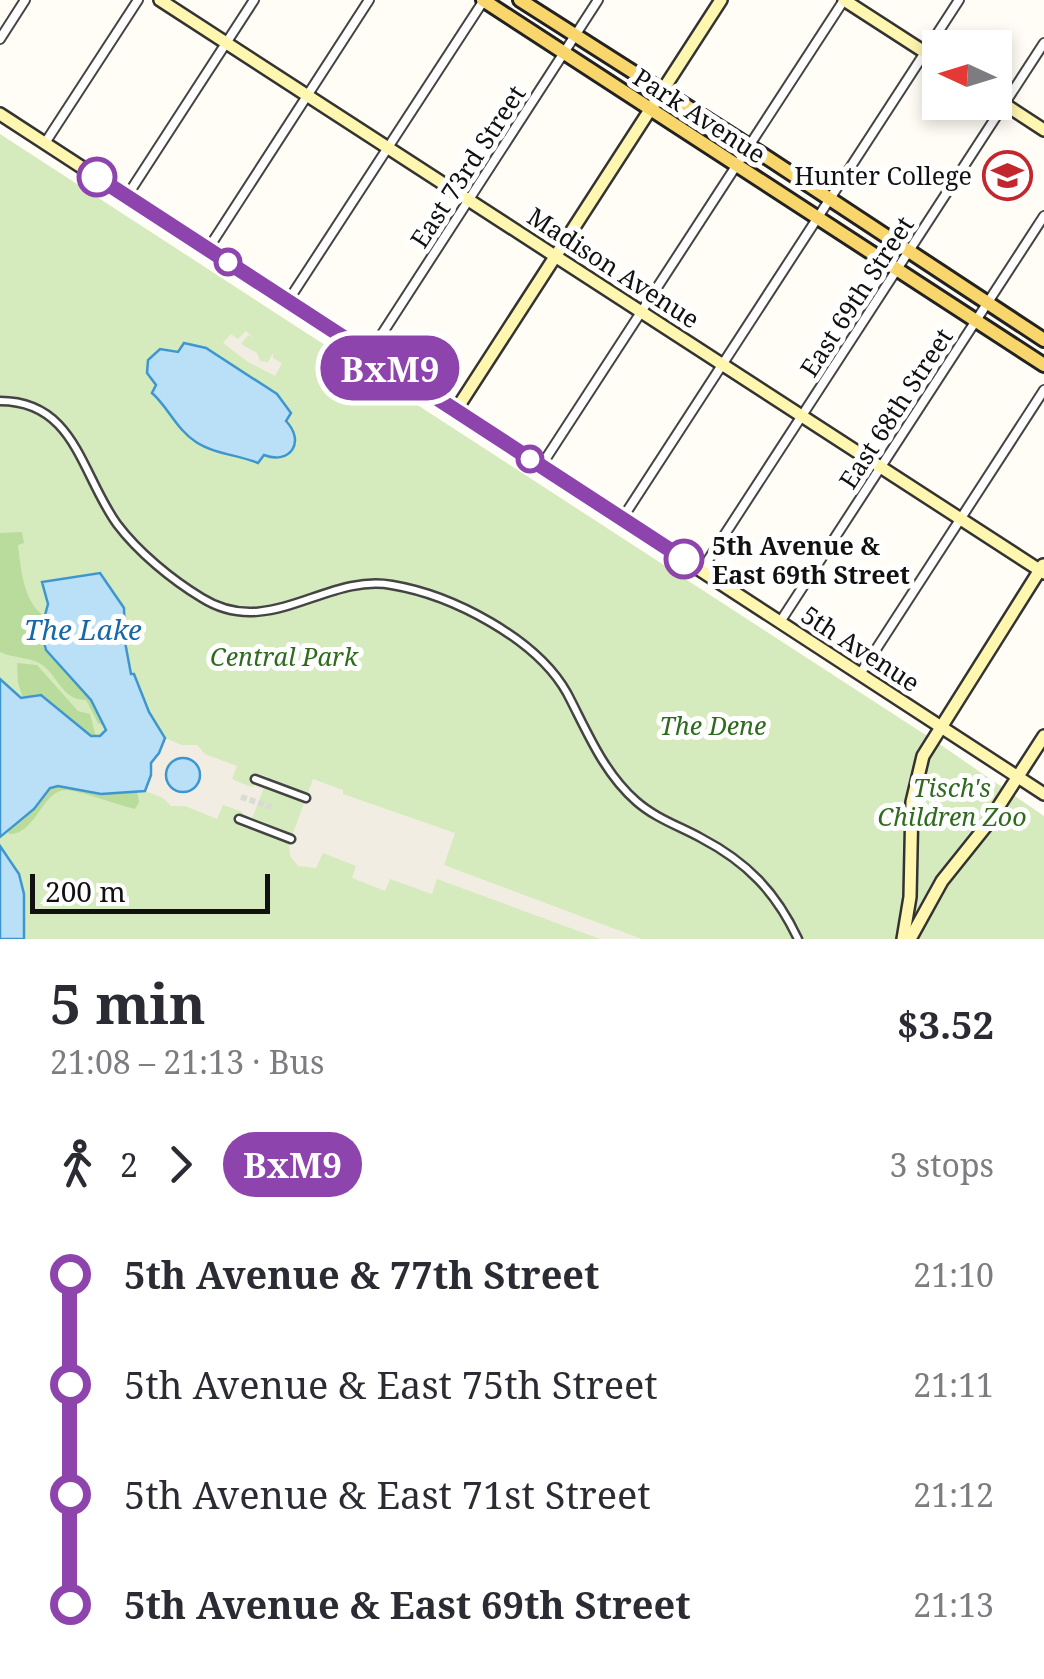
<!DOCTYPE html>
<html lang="en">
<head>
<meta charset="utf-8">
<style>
  :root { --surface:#fff; --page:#f7f7f7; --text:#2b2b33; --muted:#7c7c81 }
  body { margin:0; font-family:"Noto Serif",serif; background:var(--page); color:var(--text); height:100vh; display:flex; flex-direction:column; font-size:38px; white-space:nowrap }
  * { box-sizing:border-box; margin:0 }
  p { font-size:32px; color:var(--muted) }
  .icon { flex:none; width:55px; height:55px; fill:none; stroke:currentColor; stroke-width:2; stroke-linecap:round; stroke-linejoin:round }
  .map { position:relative; height:939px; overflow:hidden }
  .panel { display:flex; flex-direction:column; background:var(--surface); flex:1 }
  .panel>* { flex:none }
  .badge { padding:0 20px; border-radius:32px; font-size:35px; line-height:65px }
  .needle { width:65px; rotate:274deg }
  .buttons { position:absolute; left:922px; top:30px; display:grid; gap:20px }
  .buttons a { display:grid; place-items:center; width:90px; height:90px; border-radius:0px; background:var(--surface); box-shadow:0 5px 15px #0003; font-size:50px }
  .scale { position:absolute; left:30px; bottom:25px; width:240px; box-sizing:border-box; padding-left:10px; border:5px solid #111; border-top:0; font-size:28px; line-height:35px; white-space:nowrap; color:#111; -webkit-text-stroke:8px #fff; paint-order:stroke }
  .map>.badge { position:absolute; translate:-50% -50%; box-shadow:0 0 0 5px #fff }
  .legs { display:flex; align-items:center; gap:15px; height:110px; padding:0 50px; font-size:32px }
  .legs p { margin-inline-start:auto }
  .head { display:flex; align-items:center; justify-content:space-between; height:170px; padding:0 50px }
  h1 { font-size:55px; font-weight:700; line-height:75px }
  ul { padding:0 50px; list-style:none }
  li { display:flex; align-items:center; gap:35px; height:110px; font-size:38px }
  li i { display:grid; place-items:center; width:15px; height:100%; margin:0 12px; background:currentColor }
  li i::after { content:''; width:25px; height:25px; margin:-12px; border:8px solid; border-radius:50%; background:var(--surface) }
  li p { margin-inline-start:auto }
  li:first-child i { background:linear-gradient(#0000 50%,currentColor 0) }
  li:last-child i { background:linear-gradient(currentColor 50%,#0000 0) }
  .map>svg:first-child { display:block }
  .green { fill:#d5ebbd }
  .forest { fill:#b9dc9c }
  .plaza { fill:#f1ede2 }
  .water { fill:#b9e0f7; stroke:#3f96cf; stroke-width:2.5 }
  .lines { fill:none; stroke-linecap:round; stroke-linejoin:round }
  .pedestrian-tunnel { stroke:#dbdad3; stroke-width:6; stroke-dasharray:6 3; stroke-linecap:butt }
  .pedestrian-casing { stroke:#444; stroke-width:11 }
  .minor-casing { stroke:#444; stroke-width:12 }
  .secondary-casing { stroke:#333; stroke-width:16 }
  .primary-casing { stroke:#222; stroke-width:18 }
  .pedestrian { stroke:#fff; stroke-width:6 }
  .minor { stroke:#fff; stroke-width:8 }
  .secondary { stroke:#fff6b0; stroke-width:11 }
  .primary { stroke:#f9d66b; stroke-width:12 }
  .line-1-casing { stroke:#fff; stroke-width:22 }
  .line-1 { stroke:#8e44ad; stroke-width:15 }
  .stop-1-dot { fill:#fff; stroke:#8e44ad; stroke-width:5 }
  .labels { text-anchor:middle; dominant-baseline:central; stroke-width:10; stroke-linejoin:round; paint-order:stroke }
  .street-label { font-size:25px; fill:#111; stroke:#fff }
  .poi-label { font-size:25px; fill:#111; stroke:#fff; text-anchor:end }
  .stop-label { font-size:25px; font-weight:bold; fill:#111; stroke:#fff; text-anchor:start }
  .park-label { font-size:25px; font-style:italic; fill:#2f6b1f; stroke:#fff }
  .water-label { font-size:28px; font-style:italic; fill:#1768a6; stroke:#fff }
</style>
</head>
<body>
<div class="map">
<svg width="1044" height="939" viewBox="0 0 1044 939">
  <rect width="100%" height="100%" fill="#fffdf5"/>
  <path class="green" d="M0,134L935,741L1044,816V939H0Z"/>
  <g class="forest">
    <path d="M22,532L24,543L18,545C21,569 23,601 44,616L46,650L91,700L106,727L98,723L86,700C61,700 59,676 41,664C30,657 12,658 0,652V533Z"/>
    <path d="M17,663L37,665L78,711L90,714L96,737L88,734L36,694L23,698L18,683Z"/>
    <path d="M58,786L101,794L137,790L139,802L135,809C113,804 88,793 67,790C43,788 36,835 9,834L7,829L34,809L50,788Z"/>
  </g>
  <g class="plaza">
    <path d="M246,331L254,339L248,335L241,344L257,353L260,361L268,362L273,353V358L282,363L275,376L248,362L223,343L231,334L238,339Z"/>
    <path d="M165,738L182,745H197L205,754L237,766L232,779L246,785L253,787L257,773L268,777L248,829L237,825L243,812L223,805L217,819L185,806H171L163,798L145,791L151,775V763Z"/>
    <path d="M313,779L343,790V794L455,833L444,865L642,939H600L437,879L432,894L390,879L385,891L352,878L356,866L323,853L316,868L298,866L290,856L289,844Z"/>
  </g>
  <g class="water">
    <path d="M184,343L206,348L277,394L291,413L286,421C306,442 290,465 264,455L258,463C239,455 214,454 196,442C177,430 168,407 152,393L156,385L147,373L148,360L160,349L178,352Z"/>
    <path d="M100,573L124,608L125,642L131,674H134L149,712L165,738L159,753L151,763V775L145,791L101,794L58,786L50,788L34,809L0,837V679L21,698L41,695L91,736H100L106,730L91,700L46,650L41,630L48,604L42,582Z"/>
    <circle cx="183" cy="775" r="17"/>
    <path d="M0,846L19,874L24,894V939H0Z"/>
  </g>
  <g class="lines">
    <path class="pedestrian-tunnel" d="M241,797L272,807"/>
    <defs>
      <g id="pedestrian">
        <path d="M0,401C75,401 81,474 117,524C138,552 172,580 202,598C269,640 326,573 392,585C452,595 536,638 567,693C587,731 603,772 636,801C655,818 679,826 701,838C747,862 776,892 798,939"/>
        <path d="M255,779L306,798"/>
        <path d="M239,819L291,839"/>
      </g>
      <g id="minor">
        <path d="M0,39L25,0"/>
        <path d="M45,143L138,0"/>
        <path d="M127,196L254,0"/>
        <path d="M208,249L369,0"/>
        <path d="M288,301L484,0"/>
        <path d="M369,354L598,0"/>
        <path d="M541,466L844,0"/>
        <path d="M622,519L959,0"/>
        <path d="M701,571L1044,43"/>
        <path d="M780,622L1044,216"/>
        <path d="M860,674L1044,390"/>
      </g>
      <g id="secondary">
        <path d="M160,0L1044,573"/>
        <path d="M844,0L940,62"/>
        <path d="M995,98L1044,130"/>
        <path d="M0,114L1044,794"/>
        <path d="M456,410L721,0"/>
        <path d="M903,939L910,897L912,802L923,756L1043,565"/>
        <path d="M910,939L942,881L986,826L1044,736"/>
      </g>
      <g id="primary">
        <path d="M483,0L1044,365"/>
        <path d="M520,0L757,151L1044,340"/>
      </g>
    </defs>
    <use href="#pedestrian" class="pedestrian-casing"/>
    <use href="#minor" class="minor-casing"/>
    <use href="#secondary" class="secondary-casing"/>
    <use href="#primary" class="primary-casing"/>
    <use href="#pedestrian" class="pedestrian"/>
    <use href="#minor" class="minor"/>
    <use href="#secondary" class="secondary"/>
    <use href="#primary" class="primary"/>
  </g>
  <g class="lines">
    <defs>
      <path id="line-1" d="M97,177L684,559"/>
    </defs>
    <use href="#line-1" class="line-1-casing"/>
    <use href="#line-1" class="line-1"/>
  </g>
  <defs>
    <symbol id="university-ring" viewBox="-11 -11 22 22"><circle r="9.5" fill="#fff" stroke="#c4262e" stroke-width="1.5"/><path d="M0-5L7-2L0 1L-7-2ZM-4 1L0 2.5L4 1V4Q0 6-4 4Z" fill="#c4262e"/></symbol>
  </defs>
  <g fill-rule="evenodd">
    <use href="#university-ring" x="980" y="148" width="55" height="55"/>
  </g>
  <g class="stop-1-dot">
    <circle cx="97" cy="177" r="18"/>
    <circle cx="228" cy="262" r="12"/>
    <circle cx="530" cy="459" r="12"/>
    <circle cx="684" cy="559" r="18"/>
  </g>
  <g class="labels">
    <g class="street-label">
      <text transform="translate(700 115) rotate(33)">Park Avenue</text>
      <text transform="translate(467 166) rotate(-57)">East 73rd Street</text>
      <text transform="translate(614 267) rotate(33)">Madison Avenue</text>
      <text transform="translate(856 296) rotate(-57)">East 69th Street</text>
      <text transform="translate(895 408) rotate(-57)">East 68th Street</text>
      <text transform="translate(861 648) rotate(33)">5th Avenue</text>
    </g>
    <g class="poi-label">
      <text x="972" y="175">Hunter College</text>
    </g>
    <g class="stop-label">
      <text x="712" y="545">5th Avenue &amp;<tspan x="712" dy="29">East 69th Street</tspan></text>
    </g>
    <g class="park-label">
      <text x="284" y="656">Central Park</text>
      <text x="713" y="725">The Dene</text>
      <text x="952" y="787">Tisch's<tspan x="952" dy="29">Children Zoo</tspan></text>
    </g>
    <g class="water-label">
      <text x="83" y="629">The Lake</text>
    </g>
  </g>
</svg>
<div class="buttons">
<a><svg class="needle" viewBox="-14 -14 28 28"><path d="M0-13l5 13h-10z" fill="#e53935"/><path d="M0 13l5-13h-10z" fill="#7c7c81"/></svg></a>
</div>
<div class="scale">200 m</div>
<b class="badge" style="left:390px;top:368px;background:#8e44ad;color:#fff">BxM9</b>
</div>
<section class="panel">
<div class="head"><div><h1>5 min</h1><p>21:08 – 21:13 · Bus</p></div><b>$3.52</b></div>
<div class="legs"><svg class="icon" aria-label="walk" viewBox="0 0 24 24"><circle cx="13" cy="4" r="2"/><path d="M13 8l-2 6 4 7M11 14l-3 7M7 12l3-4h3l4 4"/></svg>2<svg class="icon" aria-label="forward" viewBox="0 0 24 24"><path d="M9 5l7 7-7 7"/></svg><b class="badge" style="background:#8e44ad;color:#fff">BxM9</b><p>3 stops</p></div>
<ul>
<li><i style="color:#8e44ad"></i><b>5th Avenue &amp; 77th Street</b><p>21:10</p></li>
<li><i style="color:#8e44ad"></i><span>5th Avenue &amp; East 75th Street</span><p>21:11</p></li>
<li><i style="color:#8e44ad"></i><span>5th Avenue &amp; East 71st Street</span><p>21:12</p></li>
<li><i style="color:#8e44ad"></i><b>5th Avenue &amp; East 69th Street</b><p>21:13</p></li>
</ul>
</section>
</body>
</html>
